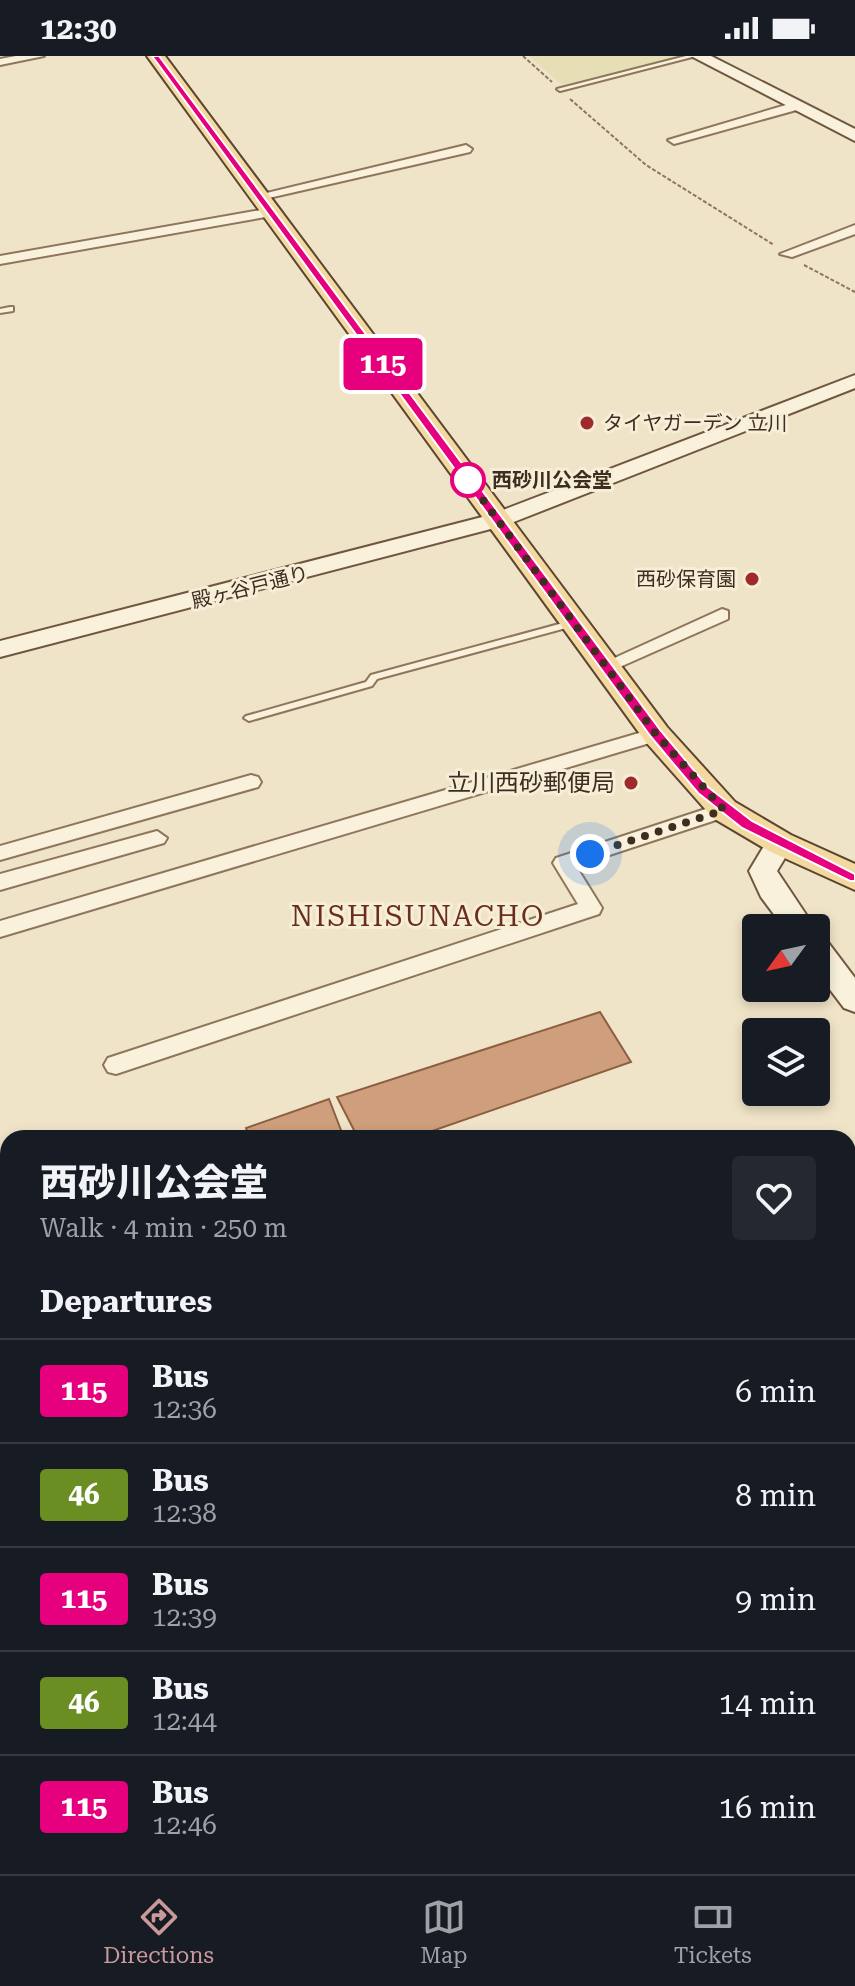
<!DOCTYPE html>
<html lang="en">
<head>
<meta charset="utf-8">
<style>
  :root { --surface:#171b24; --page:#242831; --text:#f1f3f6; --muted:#9ea1a6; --line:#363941; --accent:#cc999b }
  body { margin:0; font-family:"Roboto Serif","Noto Sans JP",serif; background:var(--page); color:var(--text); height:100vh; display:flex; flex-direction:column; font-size:30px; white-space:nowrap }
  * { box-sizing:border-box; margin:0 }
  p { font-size:26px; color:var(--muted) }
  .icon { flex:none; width:44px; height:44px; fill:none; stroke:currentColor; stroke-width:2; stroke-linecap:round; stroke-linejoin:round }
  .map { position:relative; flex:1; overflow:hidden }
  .sheet { position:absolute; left:0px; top:1074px; width:856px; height:744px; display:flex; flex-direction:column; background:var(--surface); border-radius:24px 24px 0 0; box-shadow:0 4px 12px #0003 }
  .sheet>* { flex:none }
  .badge { padding:0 16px; border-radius:6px; font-size:28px; line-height:52px }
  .needle { width:52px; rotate:237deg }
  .buttons { position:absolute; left:742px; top:858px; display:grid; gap:16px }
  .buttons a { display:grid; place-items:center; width:88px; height:88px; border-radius:8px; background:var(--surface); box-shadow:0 4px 12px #0003; font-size:40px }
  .you { position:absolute; width:40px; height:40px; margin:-20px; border:6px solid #fff; border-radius:50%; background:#1a73e8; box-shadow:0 0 0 12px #1a73e833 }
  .map>.badge { position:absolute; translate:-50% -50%; box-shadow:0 0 0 4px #fff }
  h2 { padding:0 40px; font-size:30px; line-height:72px }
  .round { display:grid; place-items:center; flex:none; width:84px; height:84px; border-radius:8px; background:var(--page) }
  .headline { display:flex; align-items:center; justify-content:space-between; height:136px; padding:0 40px }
  h1 { font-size:38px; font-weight:800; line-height:60px }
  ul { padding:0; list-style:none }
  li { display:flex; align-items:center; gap:24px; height:104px; padding:0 40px; border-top:2px solid var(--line) }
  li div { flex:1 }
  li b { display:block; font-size:30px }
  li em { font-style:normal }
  li .badge { min-width:88px; font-weight:700; text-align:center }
  .status { display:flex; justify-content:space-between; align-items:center; height:56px; padding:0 40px; background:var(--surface); direction:ltr }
  .status svg { height:22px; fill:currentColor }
  .menu { display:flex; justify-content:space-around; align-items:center; height:112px; border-top:2px solid var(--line); background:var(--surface); font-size:22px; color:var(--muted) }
  .menu a { display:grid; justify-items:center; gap:4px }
  .menu .active { color:var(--accent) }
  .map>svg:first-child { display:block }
  .farmland { fill:#e6deb5 }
  .building { fill:#cf9f7d; stroke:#8d5f41; stroke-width:2 }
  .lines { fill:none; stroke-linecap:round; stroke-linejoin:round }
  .lane-casing { stroke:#8d765c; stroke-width:4 }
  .street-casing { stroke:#8d765c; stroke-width:4 }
  .secondary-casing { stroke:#6f573f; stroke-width:4 }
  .primary-casing { stroke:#5b4430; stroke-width:4 }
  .path { stroke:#8d765c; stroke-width:2; stroke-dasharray:4 2; stroke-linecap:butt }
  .lane { fill:#faf1dc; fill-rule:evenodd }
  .street { fill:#faf1dc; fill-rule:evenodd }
  .secondary { fill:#faf1dc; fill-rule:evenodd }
  .primary { fill:#f3d9a0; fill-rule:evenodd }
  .line { fill:#e6007e; stroke:#fff; stroke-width:2 }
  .walk { stroke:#3d2e20; stroke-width:8; stroke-dasharray:0 14.4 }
  .poi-dot { fill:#9e2a2b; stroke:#f7eed8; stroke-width:3 }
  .stop-dot { fill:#fff; stroke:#e6007e; stroke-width:4 }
  .labels { text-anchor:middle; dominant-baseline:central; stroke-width:6; stroke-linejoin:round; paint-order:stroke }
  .far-poi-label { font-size:20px; fill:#3d2e20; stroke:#f7eed8; text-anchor:start }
  .far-stop-label { font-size:20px; font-weight:bold; fill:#3d2e20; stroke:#f7eed8; text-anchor:start }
  .far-street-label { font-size:20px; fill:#3d2e20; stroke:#f7eed8 }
  .poi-label { font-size:24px; fill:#3d2e20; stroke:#f7eed8; text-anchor:end }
  .quarter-label { font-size:28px; letter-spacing:2px; fill:#6b2e1e; stroke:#f7eed8 }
</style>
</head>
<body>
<div class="status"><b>12:30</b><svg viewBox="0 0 49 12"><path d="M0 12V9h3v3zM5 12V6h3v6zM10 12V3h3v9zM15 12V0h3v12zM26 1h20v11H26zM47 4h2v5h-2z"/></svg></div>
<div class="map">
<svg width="855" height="1818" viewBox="0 0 855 1818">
  <rect width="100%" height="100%" fill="#f0e4c8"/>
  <path class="farmland" d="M529,0H682L562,29Z"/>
  <g class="building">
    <path d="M600,956L631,1006L412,1082H358L337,1041Z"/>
    <path d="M329,1043L344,1082H250L246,1072Z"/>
  </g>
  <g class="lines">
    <defs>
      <g id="lane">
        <path d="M686,0H696L560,35L557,33Z"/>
        <path d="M10,251H13V255L0,257V253Z"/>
        <path d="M574,564L578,567L577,569L377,623L372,630L249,665L244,662L246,660L366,626L371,619Z"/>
      </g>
      <g id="street">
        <path d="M16,0H44L0,9V3Z"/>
        <path d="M796,46L802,50L800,53L674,88L668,84Z"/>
        <path d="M466,89L472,93L470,96L260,144L254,140Z"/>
        <path d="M272,152L277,153V159L0,208V200Z"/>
        <path d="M855,169V178L792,201L780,198Z"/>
        <path d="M722,553L728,555V563L613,614L606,616L597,610Z"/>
        <path d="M656,672L663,673L666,678L663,683L0,881V865Z"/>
        <path d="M251,719L258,721L261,726L258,731L0,804V790Z"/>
        <path d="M724,747L734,754L731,759L576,810L602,852L599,858L116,1018L108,1016L104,1009L108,1002L578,848L553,807L556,802Z"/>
        <path d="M157,775L167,782L164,787L0,834V818Z"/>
        <path d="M855,1472V1502L848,1504V1475Z"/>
        <path d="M8,1476V1504L0,1507V1479Z"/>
        <path d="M855,1640V1672L848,1674V1643Z"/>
        <path d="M147,1810H193L190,1818H144Z"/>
        <path d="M540,1810H583L580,1818H537Z"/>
      </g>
      <g id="secondary">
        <path d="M691,0H711L855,73V85Z"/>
        <path d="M855,319V332L506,469L0,601V585L490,459Z"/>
        <path d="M780,777L790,780L794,787L777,815L815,872H784L761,841L749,815L770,780Z"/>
        <path d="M816,882L827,885L855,922V956L844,952L816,915Z"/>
      </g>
      <path id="primary" d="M147,0H165L667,671L735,746L791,779L855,808V834L769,795L713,762L645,685Z"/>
    </defs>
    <use href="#lane" class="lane-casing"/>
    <use href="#street" class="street-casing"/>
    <use href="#secondary" class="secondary-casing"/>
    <use href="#primary" class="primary-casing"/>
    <g class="path">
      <path d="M523,0L552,26"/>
      <path d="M570,43L646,109L774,189"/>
      <path d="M804,209L855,236"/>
    </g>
    <use href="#lane" class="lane"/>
    <use href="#street" class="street"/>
    <use href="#secondary" class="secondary"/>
    <use href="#primary" class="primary"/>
  </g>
  <path class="line" d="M152,0H159L661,675L708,731L752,765L855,818V825H850L742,772L698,737L651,681Z"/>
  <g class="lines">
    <path class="walk" d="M468,424L463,417L656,678L724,754L590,798"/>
  </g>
  <g class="poi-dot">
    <circle cx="587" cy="367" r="8"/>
    <circle cx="752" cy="523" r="8"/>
    <circle cx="631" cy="727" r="8"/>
  </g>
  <circle class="stop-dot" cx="468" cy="424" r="16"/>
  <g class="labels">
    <g class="far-poi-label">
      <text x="603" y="367">タイヤガーデン 立川</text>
      <text x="736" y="523" text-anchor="end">西砂保育園</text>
    </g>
    <g class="far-stop-label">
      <text x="492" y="424">西砂川公会堂</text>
    </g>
    <g class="far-street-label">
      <text transform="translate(250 531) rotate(-14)">殿ヶ谷戸通り</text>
    </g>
    <g class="poi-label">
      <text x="615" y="727">立川西砂郵便局</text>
    </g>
    <g class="quarter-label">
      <text x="418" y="860">NISHISUNACHO</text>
    </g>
  </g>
</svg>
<div class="buttons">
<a><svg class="needle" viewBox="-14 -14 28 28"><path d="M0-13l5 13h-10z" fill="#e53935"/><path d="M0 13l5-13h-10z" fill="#9ea1a6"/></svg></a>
<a><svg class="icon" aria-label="layers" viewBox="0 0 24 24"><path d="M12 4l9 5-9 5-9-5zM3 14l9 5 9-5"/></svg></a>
</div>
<div class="you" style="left:590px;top:798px"></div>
<b class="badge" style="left:383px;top:308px;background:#e6007e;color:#fff">115</b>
<section class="sheet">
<div class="headline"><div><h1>西砂川公会堂</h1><p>Walk · 4 min · 250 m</p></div><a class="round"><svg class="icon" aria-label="heart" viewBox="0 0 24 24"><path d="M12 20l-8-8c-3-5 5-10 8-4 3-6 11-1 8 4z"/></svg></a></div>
<h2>Departures</h2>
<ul>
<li><span class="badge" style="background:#e6007e;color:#fff">115</span><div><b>Bus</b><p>12:36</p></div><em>6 min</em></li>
<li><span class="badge" style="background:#6b8e23;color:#fff">46</span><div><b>Bus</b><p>12:38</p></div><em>8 min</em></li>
<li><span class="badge" style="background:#e6007e;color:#fff">115</span><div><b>Bus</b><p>12:39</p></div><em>9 min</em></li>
<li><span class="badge" style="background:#6b8e23;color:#fff">46</span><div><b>Bus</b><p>12:44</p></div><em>14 min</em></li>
<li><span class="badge" style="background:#e6007e;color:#fff">115</span><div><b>Bus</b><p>12:46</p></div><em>16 min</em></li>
</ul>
</section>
</div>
<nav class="menu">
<a class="active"><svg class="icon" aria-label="directions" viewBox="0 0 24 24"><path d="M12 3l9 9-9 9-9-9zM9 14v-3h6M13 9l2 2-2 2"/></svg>Directions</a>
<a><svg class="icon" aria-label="map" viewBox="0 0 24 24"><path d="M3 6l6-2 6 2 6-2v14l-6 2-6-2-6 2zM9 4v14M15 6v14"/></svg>Map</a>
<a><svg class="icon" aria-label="tickets" viewBox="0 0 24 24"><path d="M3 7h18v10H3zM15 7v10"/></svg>Tickets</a>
</nav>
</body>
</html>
